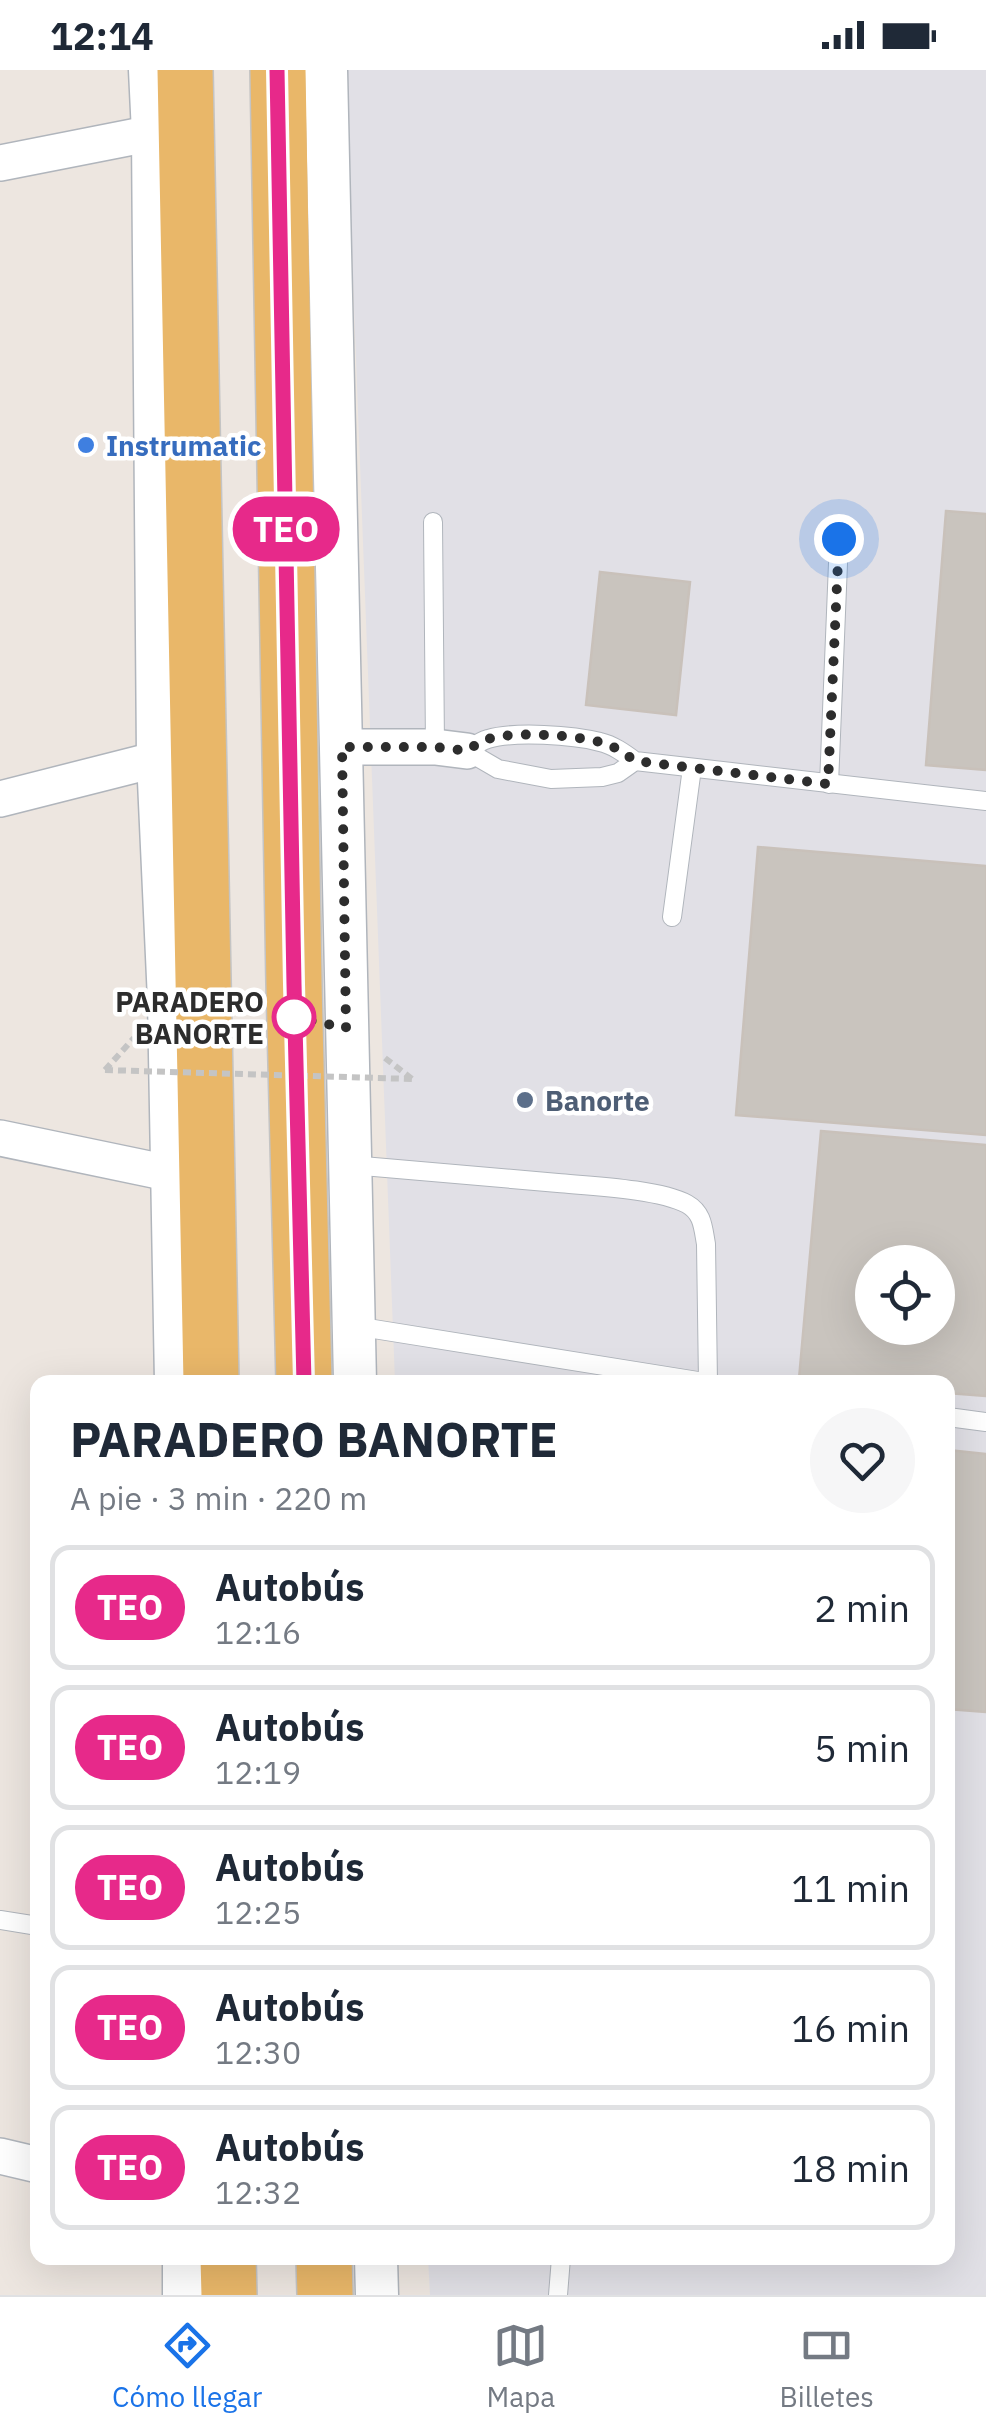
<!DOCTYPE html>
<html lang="es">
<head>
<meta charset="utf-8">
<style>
  :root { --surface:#fff; --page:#f6f6f7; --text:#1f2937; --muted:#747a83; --line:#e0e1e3; --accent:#1a73e8 }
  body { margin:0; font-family:"IBM Plex Sans",sans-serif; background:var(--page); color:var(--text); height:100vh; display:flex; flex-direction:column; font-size:38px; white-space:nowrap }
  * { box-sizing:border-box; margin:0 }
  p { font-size:32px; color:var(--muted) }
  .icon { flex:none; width:55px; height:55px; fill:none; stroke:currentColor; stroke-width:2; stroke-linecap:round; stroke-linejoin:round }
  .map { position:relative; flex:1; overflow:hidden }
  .panel { position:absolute; left:30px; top:1305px; width:925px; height:890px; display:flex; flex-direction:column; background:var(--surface); border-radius:20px; box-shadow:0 10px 40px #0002 }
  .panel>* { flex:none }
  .badge { padding:0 20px; border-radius:32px; font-size:35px; line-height:65px }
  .buttons { position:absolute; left:855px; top:1175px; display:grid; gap:20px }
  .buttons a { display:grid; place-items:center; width:100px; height:100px; border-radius:50%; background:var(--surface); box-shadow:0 10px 40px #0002; font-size:50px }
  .you { position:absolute; width:50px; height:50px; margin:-25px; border:8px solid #fff; border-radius:50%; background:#1a73e8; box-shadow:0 0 0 15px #1a73e833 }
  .map>.badge { position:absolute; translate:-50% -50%; box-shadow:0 0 0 5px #fff }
  .round { display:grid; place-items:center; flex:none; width:105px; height:105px; border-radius:52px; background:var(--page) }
  .summary { display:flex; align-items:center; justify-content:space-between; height:170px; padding:0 40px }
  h1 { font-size:48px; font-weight:800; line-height:75px }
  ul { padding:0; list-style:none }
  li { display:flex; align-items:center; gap:30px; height:125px; margin:0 20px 15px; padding:0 20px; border:5px solid var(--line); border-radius:20px }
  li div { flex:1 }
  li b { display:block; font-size:38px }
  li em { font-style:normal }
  li .badge { min-width:110px; font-weight:700; text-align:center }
  .status { display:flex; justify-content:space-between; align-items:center; height:70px; padding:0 50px; background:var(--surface); direction:ltr }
  .status svg { height:28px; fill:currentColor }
  .menu { display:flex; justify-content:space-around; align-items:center; height:140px; border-top:2px solid var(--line); background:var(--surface); font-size:28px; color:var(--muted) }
  .menu a { display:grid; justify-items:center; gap:5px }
  .menu .on { color:var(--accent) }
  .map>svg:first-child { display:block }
  .industrial { fill:#e1e0e6; fill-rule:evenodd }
  .building { fill:#c9c4be; stroke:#c9c1ba; stroke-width:2.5; fill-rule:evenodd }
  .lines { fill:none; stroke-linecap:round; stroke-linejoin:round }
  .service-casing { stroke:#b0b5bc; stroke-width:20 }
  .minor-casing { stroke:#b0b5bc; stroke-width:38 }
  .tertiary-casing { stroke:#b0b5bc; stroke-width:45 }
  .primary-casing { stroke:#c4c4c4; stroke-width:58 }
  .path { stroke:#c4c4c4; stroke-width:6; stroke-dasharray:8 5; stroke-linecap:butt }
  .service { stroke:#fff; stroke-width:18 }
  .minor { stroke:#fff; stroke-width:35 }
  .tertiary { stroke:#fff; stroke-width:42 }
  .primary { stroke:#e9b769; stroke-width:55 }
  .path-bridge { stroke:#c4c4c4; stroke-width:6; stroke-dasharray:8 5; stroke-linecap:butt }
  .line-casing { stroke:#fff; stroke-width:22 }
  .line { stroke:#e7298a; stroke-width:15 }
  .walk { stroke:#2d2d2d; stroke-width:10; stroke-dasharray:0 18 }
  .shop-dot { fill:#3f7fe0; stroke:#fff; stroke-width:4 }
  .stop-dot { fill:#fff; stroke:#e7298a; stroke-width:5 }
  .service-dot { fill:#5c6f8a; stroke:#fff; stroke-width:4 }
  .labels { text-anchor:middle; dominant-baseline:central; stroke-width:9; stroke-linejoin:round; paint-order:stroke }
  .shop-label { font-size:28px; font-weight:bold; fill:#366cbe; stroke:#fff; text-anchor:start }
  .stop-label { font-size:28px; font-weight:bold; fill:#2d2d2d; stroke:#fff; text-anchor:end }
  .service-label { font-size:28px; font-weight:bold; fill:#4e5e75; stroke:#fff; text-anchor:start }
</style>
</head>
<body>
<div class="status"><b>12:14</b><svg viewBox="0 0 49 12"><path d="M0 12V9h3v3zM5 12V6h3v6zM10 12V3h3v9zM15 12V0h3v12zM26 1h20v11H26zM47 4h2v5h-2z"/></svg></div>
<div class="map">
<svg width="986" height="2225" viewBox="0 0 986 2225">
  <rect width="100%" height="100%" fill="#ede6e0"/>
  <path class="industrial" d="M345,0H986V2225H430L428,2188H948V1312H395ZM872,1192H938V1258H872Z"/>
  <g class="building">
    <path d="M946,441L986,444V700L926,695Z"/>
    <path d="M600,502L690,512L676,645L586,635Z"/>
    <path d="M758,777L986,796V1065L736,1045Z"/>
    <path d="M821,1061L986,1075V1326L948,1323V1312H833L799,1309ZM872,1192H938V1258H872Z"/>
    <path d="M948,1380L986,1384V1642L948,1639Z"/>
  </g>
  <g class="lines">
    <defs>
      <g id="service">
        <path d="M433,452L435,677"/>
        <path d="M635,691L618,703L602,707L551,709L498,699L467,681C474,676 480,671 488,669C514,661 573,665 600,672C613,675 624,683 635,691L986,731"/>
        <path d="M829,714L839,469"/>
        <path d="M672,847L692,698"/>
        <path d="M351,1095C420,1101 489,1107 558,1113C591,1116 659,1119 687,1134C703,1143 703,1158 706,1174L708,1312"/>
        <path d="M355,1256L704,1312"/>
        <path d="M948,1347L986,1352"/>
        <path d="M0,1850L38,1856"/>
        <path d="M558,2225L561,2188"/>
      </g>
      <g id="minor">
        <path d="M0,93L153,63"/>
        <path d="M342,677H435L467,681"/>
        <path d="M0,729L158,689"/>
        <path d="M0,1068L173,1104"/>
        <path d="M0,2086L38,2095"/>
      </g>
      <g id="tertiary">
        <path d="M150,0L153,63L158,689L169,930L176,1312"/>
        <path d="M326,0L355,1312"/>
        <path d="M184,2188V2225"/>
        <path d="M376,2188L377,2225"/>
      </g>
      <g id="primary">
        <path d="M185,0L211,1312"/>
        <path d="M278,0L294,914L304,1312"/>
        <path d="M228,2188L229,2225"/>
        <path d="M324,2188L325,2225"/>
      </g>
    </defs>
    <use href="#service" class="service-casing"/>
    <use href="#minor" class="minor-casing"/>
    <use href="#tertiary" class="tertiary-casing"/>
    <use href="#primary" class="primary-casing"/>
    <g class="path">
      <path d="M385,988L412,1009"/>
      <path d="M105,1000L134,968"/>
    </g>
    <use href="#service" class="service"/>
    <use href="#minor" class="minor"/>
    <use href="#tertiary" class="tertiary"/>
    <use href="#primary" class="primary"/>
    <path class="path-bridge" d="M105,1000L412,1009"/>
  </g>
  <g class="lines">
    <defs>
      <path id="line" d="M277,0L294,914L304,1312"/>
    </defs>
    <use href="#line" class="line-casing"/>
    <use href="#line" class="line"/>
    <path class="walk" d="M294,947L346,958L342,677H435L467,681C474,676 480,671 488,669C514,661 573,665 600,672C613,675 624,683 635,691L828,714L839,469"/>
  </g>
  <circle class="shop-dot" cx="86" cy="375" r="10"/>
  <circle class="stop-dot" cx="294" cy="947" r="20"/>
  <circle class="service-dot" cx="525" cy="1030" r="10"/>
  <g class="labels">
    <g class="shop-label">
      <text x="106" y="375">Instrumatic</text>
    </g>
    <g class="stop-label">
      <text x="264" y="931">PARADERO<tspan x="264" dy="32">BANORTE</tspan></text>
    </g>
    <g class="service-label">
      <text x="545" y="1030">Banorte</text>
    </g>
  </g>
</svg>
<div class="buttons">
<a><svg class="icon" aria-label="locate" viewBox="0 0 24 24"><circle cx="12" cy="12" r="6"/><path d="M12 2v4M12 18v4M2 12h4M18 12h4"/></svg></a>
</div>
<div class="you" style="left:839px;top:469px"></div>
<b class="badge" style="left:286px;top:459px;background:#e7298a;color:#fff">TEO</b>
<section class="panel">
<div class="summary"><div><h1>PARADERO BANORTE</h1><p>A pie · 3 min · 220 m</p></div><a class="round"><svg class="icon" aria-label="heart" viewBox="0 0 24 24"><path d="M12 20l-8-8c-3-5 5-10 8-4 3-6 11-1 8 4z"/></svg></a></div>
<ul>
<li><span class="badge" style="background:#e7298a;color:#fff">TEO</span><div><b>Autobús</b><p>12:16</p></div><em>2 min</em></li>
<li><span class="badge" style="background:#e7298a;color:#fff">TEO</span><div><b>Autobús</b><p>12:19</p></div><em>5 min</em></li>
<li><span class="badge" style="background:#e7298a;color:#fff">TEO</span><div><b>Autobús</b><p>12:25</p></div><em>11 min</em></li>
<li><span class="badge" style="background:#e7298a;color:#fff">TEO</span><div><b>Autobús</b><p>12:30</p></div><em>16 min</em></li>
<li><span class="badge" style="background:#e7298a;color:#fff">TEO</span><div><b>Autobús</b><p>12:32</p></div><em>18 min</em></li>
</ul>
</section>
</div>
<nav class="menu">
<a class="on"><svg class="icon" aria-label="directions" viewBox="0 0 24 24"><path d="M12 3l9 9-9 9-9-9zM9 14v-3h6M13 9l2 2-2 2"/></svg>Cómo llegar</a>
<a><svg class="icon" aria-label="map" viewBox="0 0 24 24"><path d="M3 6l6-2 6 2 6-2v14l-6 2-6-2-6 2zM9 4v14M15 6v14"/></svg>Mapa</a>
<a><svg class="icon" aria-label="tickets" viewBox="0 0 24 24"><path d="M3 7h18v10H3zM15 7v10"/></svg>Billetes</a>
</nav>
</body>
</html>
